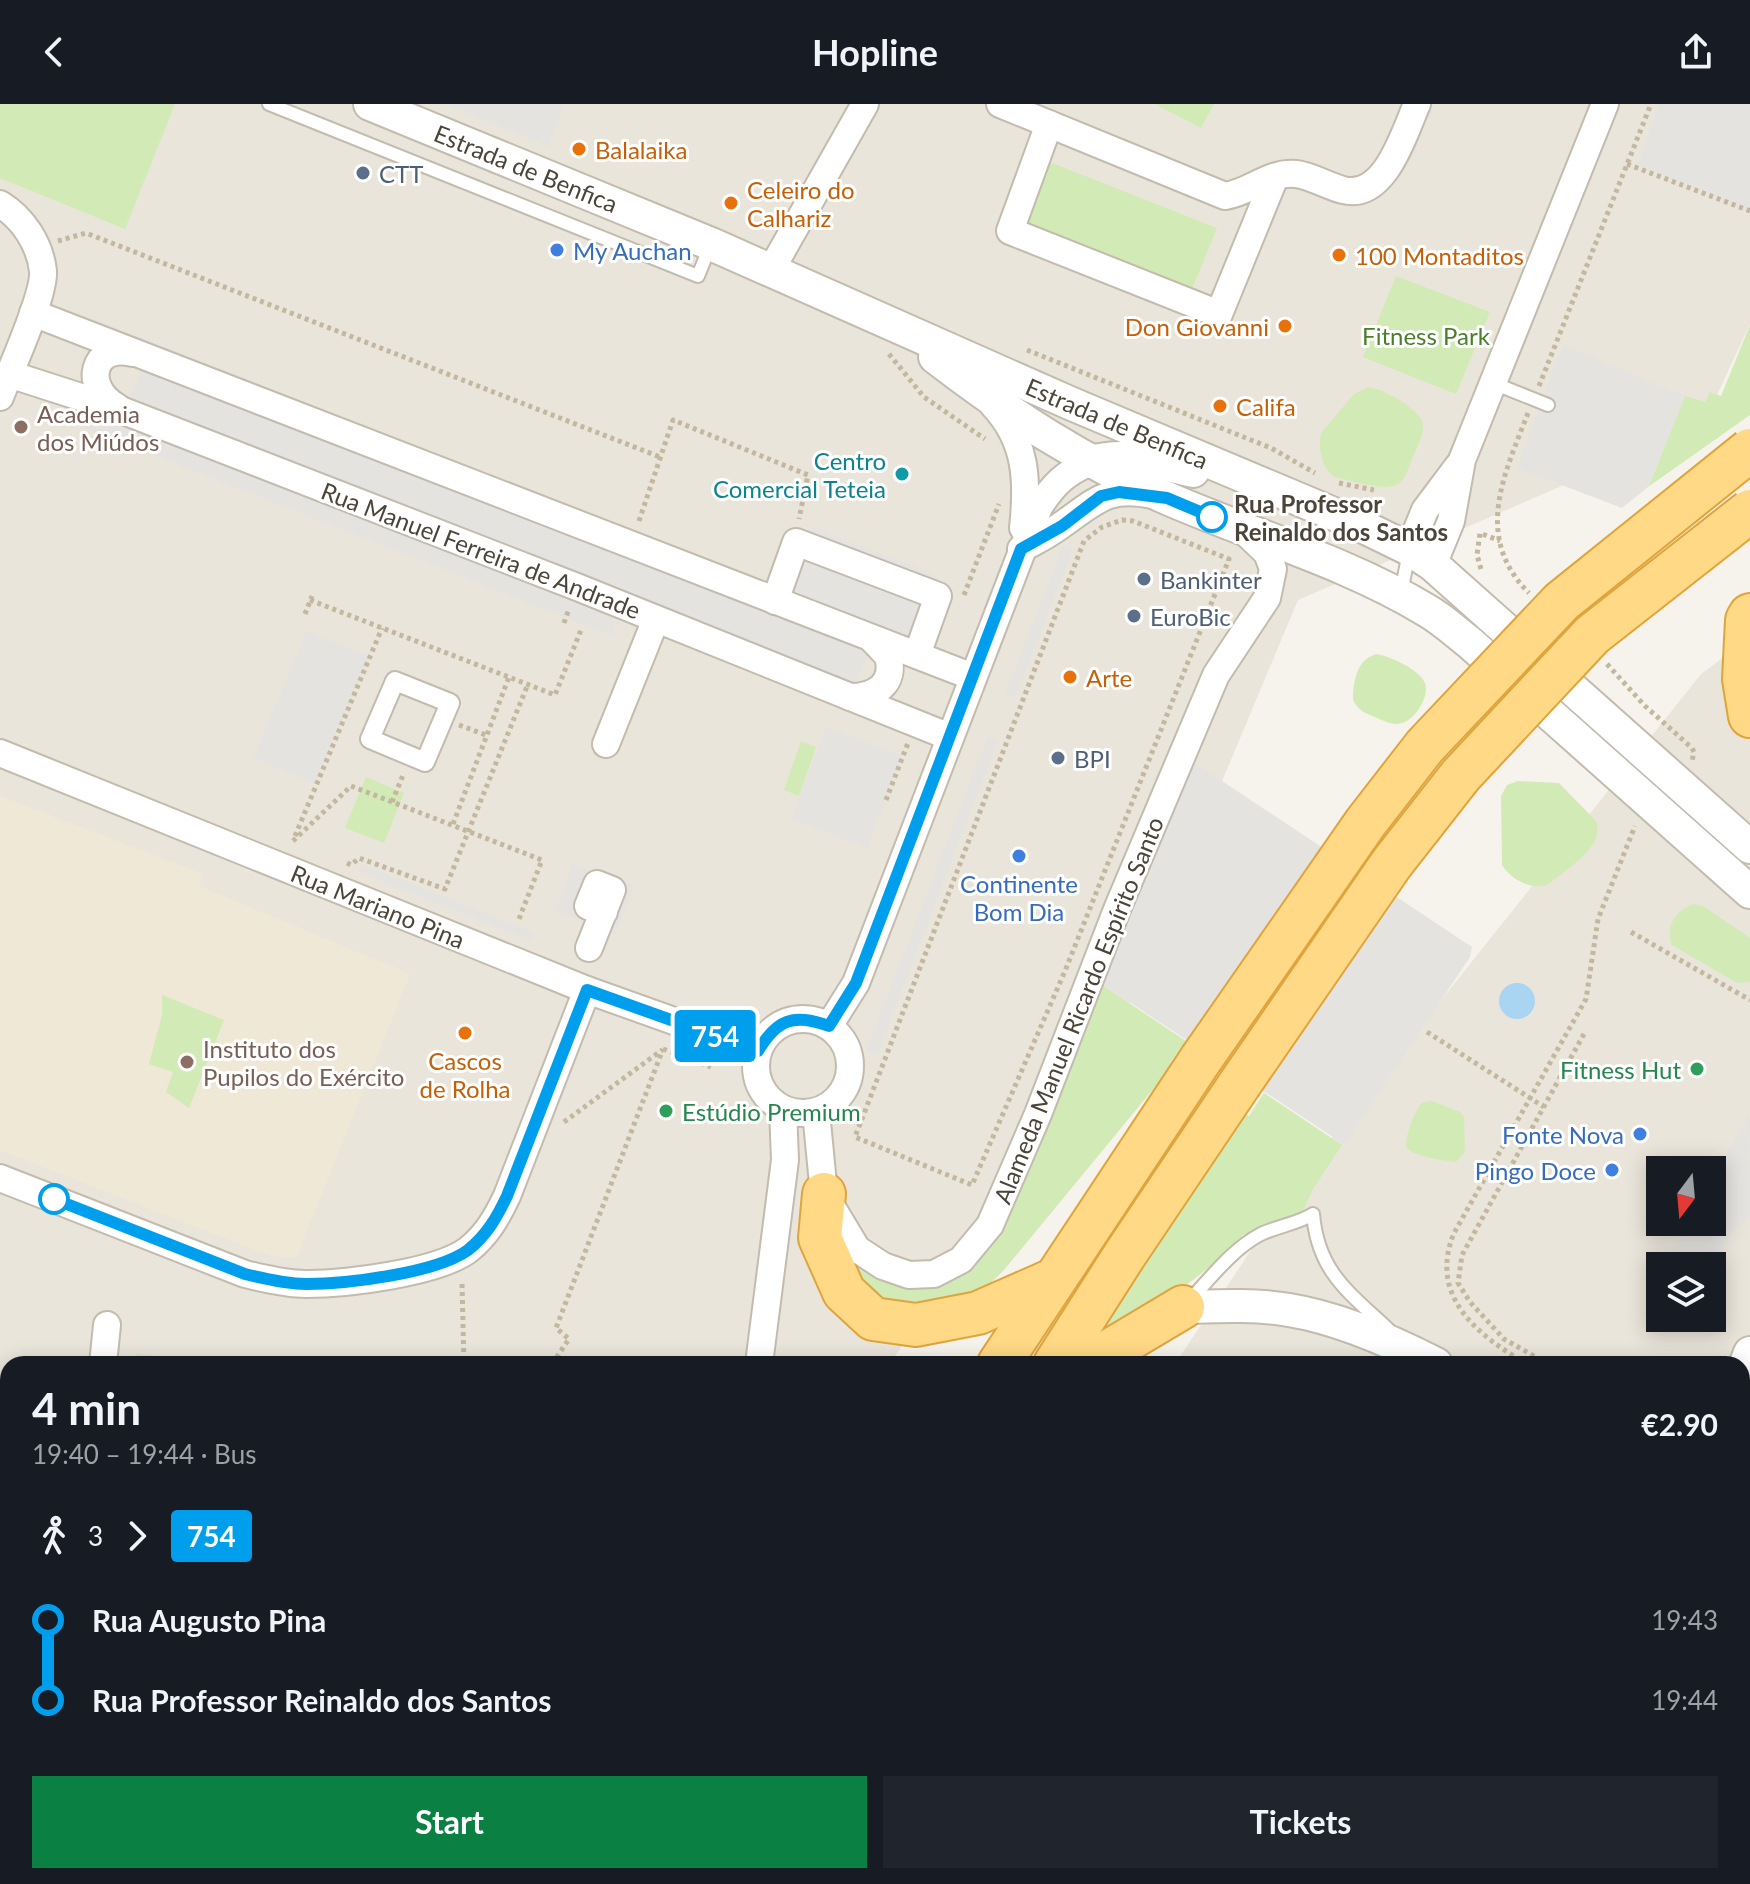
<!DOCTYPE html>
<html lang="en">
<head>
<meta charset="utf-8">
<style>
  :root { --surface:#171b24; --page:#20242c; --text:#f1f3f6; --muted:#9ea1a6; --accent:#0b8043 }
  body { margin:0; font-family:Lato,sans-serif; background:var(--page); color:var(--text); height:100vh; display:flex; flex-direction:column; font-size:30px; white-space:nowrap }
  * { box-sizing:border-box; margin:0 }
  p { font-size:26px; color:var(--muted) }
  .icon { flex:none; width:44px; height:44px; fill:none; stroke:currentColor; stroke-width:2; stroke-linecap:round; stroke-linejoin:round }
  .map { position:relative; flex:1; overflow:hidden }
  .side { position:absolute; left:0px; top:1252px; width:1750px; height:528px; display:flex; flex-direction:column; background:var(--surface); border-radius:24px 24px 0 0; box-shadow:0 4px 20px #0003 }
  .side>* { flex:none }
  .badge { padding:0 16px; border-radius:6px; font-size:28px; line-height:52px }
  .needle { width:52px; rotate:196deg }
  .buttons { position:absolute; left:1646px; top:1052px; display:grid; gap:16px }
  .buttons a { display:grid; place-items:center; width:80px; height:80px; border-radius:0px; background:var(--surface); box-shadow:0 4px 20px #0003; font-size:40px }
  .map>.badge { position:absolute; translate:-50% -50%; box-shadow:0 0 0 4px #fff }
  .legs { display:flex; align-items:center; gap:12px; height:88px; padding:0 32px; font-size:26px }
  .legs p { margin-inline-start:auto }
  .head { display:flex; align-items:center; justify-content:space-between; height:136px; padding:0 32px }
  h1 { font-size:44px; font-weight:700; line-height:60px }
  .cta { display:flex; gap:16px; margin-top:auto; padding:16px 32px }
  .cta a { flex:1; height:92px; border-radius:0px; background:var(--accent); color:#fff; font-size:32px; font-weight:700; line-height:92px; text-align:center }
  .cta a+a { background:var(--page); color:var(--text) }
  ul { padding:0 32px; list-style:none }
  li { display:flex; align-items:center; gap:28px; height:80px; font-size:30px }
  li i { display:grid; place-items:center; width:12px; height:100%; margin:0 10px; background:currentColor }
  li i::after { content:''; width:20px; height:20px; margin:-10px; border:6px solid; border-radius:50%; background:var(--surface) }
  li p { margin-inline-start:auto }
  li:first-child i { background:linear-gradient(#0000 50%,currentColor 0) }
  li:last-child i { background:linear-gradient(currentColor 50%,#0000 0) }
  header { display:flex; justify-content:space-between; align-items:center; height:104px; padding:0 32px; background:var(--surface); font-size:36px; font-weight:700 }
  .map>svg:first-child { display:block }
  .residential { fill:#eae5da; fill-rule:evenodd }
  .education { fill:#efe8d6 }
  .green { fill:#d2eab5 }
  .parking { fill:#e5e3e0 }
  .water { fill:#a9d4f2 }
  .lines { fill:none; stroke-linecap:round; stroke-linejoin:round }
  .service-casing { stroke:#c2bbae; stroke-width:16 }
  .pedestrian-casing { stroke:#c2bbae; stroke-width:22 }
  .minor-casing { stroke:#c2bbae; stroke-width:30 }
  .tertiary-casing { stroke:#c2bbae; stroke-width:36 }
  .trunk-casing { stroke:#e0a43c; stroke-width:46 }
  .path { stroke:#c4b79f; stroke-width:5; stroke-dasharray:4 4; stroke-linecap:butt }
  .service { stroke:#fff; stroke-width:12 }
  .pedestrian { stroke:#fff; stroke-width:18 }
  .minor { stroke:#fff; stroke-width:26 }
  .tertiary { stroke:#fff; stroke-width:32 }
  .trunk { stroke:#ffd985; stroke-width:42 }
  .trunk-bridge-casing { stroke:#e0a43c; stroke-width:46; stroke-linecap:butt }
  .trunk-bridge { stroke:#ffd985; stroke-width:42 }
  .line-1-casing { stroke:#fff; stroke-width:18 }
  .line-1 { stroke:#009fee; stroke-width:12 }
  .food-dot { fill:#e8710a; stroke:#fff; stroke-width:3 }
  .service-dot { fill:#5c6f8a; stroke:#fff; stroke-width:3 }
  .shop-dot { fill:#3f7fe0; stroke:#fff; stroke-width:3 }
  .education-dot { fill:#8d6e63; stroke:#fff; stroke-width:3 }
  .culture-dot { fill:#0f9aa8; stroke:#fff; stroke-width:3 }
  .stop-1-dot { fill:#fff; stroke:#009fee; stroke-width:4 }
  .leisure-dot { fill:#2e9e5b; stroke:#fff; stroke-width:3 }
  .labels { text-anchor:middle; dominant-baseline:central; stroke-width:6; stroke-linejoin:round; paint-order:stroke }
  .food-label { font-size:24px; fill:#c56008; stroke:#fff; text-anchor:start }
  .street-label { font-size:24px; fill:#4b4439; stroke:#fff }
  .service-label { font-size:24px; fill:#4e5e75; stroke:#fff; text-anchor:start }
  .shop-label { font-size:24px; fill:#366cbe; stroke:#fff; text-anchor:end }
  .park-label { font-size:24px; fill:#4a7f2a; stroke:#fff }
  .education-label { font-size:24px; fill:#785e54; stroke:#fff; text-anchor:start }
  .culture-label { font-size:24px; fill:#0d838f; stroke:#fff; text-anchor:end }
  .stop-label { font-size:24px; font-weight:bold; fill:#4b4439; stroke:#fff; text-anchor:start }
  .leisure-label { font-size:24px; fill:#27864d; stroke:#fff; text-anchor:end }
</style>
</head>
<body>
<header><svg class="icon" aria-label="back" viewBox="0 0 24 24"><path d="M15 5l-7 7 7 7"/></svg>Hopline<svg class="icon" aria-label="share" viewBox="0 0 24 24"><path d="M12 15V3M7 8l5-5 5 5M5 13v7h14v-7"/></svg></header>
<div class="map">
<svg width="1750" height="1780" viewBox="0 0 1750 1780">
  <rect width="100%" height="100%" fill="#f6f3ec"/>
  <g class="residential">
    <path d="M0,0H1750V220L1703,321L1298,496L1093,985L889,1260H8V1636L0,1632Z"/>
    <path d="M1750,534V1780H804L810,1772H1742V1260H1175L1298,1076L1701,570ZM1660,1066H1712V1118H1660ZM1660,1162H1712V1214H1660Z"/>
    <path d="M359,1772H488L481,1780H380Z"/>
  </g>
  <path class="education" d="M0,692L203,770L199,782L410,870L296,1154L271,1152L0,1046Z"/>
  <g class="green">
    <path d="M0,0H175L125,125L0,74Z"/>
    <path d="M1155,0H1214L1201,24Z"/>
    <path d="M1047,57L1217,124L1192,185L1023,118Z"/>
    <path d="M1396,172L1490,208L1456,290L1363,253Z"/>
    <path d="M1750,221V311L1648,383L1685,292L1705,298L1710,288L1721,292Z"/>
    <path d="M1368,283C1382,284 1420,305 1423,320C1424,331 1416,345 1412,355C1408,365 1405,377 1396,381C1384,387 1348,376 1335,373C1321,364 1318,344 1321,329L1354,290Z"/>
    <path d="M1377,550C1391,553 1419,565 1425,579C1430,592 1415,616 1402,619C1393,622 1385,617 1377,614C1366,609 1359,608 1353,596C1353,578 1357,554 1377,550Z"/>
    <path d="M801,637L816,643L799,692L784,686Z"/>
    <path d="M366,673L404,689L384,739L345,724Z"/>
    <path d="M1518,677L1559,679L1596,717C1606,743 1566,765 1549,780C1533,787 1511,776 1502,761L1501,692L1507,681Z"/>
    <path d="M1694,800L1703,802L1750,834V878L1737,879L1672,841C1664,824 1676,805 1694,800Z"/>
    <path d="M1102,881L1186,937L1170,959L1173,961L1004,1166L986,1184L946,1206L884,1198L866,1184L850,1155C871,1176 894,1182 923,1182L1000,1111Z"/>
    <path d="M162,891L224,916L189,1004L166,988L173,968L149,960L162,911Z"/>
    <path d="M1264,989L1342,1041L1313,1085L1303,1107L1243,1131L1216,1158L1167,1196L1106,1227L1105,1221L1245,1010L1249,1012Z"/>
    <path d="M1432,997L1460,1008L1464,1013L1465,1048L1456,1058C1447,1057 1412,1052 1407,1044C1403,1036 1415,1008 1420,1001C1424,997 1427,998 1432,997Z"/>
    <path d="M136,1250L182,1254L181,1260H135Z"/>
  </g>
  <g class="parking">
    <path d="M444,0H564L548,42Z"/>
    <path d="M1659,0H1750V106L1638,61Z"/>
    <path d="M94,215L752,473L748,482L90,225Z"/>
    <path d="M1563,241L1685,292L1648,383L1622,404L1517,364Z"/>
    <path d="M144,258L869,545L854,584L127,302Z"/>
    <path d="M59,293L613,514L615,533L68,317Z"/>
    <path d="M810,422L940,472L913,541L783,490Z"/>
    <path d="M1063,442L1073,445L1015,594L1005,590Z"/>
    <path d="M307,527L370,553L315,680L253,654Z"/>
    <path d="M826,622L903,652L867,744L792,715Z"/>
    <path d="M988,632L998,636L877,951L866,947Z"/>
    <path d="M1195,659L1472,843L1470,853L1345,1041L1096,876L1190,661Z"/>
    <path d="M361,760L535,829L531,837L358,768Z"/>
    <path d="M573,760L634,782L616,830L555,807Z"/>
    <path d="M1749,1011L1750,1113L1730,1130L1712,1171V1162H1675L1667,1158L1689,1118H1712V1076Z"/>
    <path d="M1742,1539L1750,1543V1648L1742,1643Z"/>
  </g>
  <circle class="water" cx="1517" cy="897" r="18"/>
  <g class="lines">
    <defs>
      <g id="service">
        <path d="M269,0L698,172L711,140"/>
        <path d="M1493,279L1548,301"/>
        <path d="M1401,489L1409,448"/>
        <path d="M1188,1198C1210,1175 1232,1145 1261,1130C1278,1122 1297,1120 1313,1110C1318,1169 1350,1189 1390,1227"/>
        <path d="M1742,1364L1750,1338"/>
        <path d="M1742,1619L1750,1624"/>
        <path d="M785,1780L797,1772"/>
        <path d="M821,1780L824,1772"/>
      </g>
      <path id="pedestrian" d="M395,577L450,599L425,658L370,635Z"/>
      <g id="minor">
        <path d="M1000,0L1225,92C1249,89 1270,67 1296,70C1312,72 1327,82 1343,86C1385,97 1404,29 1417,0"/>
        <path d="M1049,20L1010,127L1219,210L1275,73"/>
        <path d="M0,100C23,114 40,140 43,167C45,191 10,267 0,293"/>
        <path d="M771,166L865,0"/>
        <path d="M33,209L973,573"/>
        <path d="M9,270L121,306L577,483L950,633"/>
        <path d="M993,301C1027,337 1028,377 1023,424"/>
        <path d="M117,303C82,283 92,239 132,249"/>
        <path d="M1021,445C1034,438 1048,431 1060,422C1095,398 1107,381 1153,391"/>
        <path d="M1409,445L1425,406L1458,362"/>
        <path d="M1433,461L1451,417L1462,356L1605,0"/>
        <path d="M775,497L796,438L938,492L917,551"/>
        <path d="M850,593C875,593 896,580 888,552L872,535"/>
        <path d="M606,640L656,515"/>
        <path d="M0,649L587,886L758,947"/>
        <path d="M589,844L612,786L597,780L588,802L604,808"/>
        <circle cx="803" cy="962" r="47"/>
        <path d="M829,922L856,879L1039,403C1054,380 1065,369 1091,358"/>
        <path d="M816,1008L824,1090L857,1145L883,1162L909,1171L934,1170L961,1156L990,1121L1038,1010L1118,803L1216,571L1267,494L1273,465L1267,449L1244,427"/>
        <path d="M0,1074L245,1170C265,1175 286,1180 306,1180C346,1180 437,1169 468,1146C487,1131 497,1113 507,1092L587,886"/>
        <path d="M103,1260L107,1221"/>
        <path d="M759,1260L785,1056L783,1005"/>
        <path d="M0,1456L8,1445"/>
        <path d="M0,1592L8,1595"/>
        <path d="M1282,1772L1297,1780"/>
        <path d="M884,1780L890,1772"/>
        <path d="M1077,1780L1083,1772"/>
        <path d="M1403,1780L1408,1772"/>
      </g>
      <g id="tertiary">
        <path d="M370,0L711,140L1072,300L1360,421L1409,445L1433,461L1750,743"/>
        <path d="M935,253C1009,310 1083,358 1169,395C1254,432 1347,458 1426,506C1442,515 1456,528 1470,539L1750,788"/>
        <path d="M1091,358C1128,348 1157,359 1193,367"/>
        <path d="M1183,1203C1218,1202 1254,1200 1289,1206C1339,1214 1391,1237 1436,1260"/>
        <path d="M1742,1269L1750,1249"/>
        <path d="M1742,1438L1750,1443"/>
        <path d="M1584,1780L1587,1772"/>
      </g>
      <g id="trunk">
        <path d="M1750,511L1747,516L1744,575L1750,612"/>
        <path d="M824,1090L820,1134L844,1188L873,1215L916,1221L978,1209L1053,1176"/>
        <path d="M999,1260L1201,955"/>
        <path d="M1055,1260L1124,1152L1239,981"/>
        <path d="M1094,1260L1101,1252L1183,1203"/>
        <path d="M567,1780L573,1772"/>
        <path d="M623,1780L629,1772"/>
        <path d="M680,1780L686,1772"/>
      </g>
    </defs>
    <use href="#service" class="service-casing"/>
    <use href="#pedestrian" class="pedestrian-casing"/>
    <use href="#minor" class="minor-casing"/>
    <use href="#tertiary" class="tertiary-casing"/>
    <use href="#trunk" class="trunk-casing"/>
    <g class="path">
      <path d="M1627,60L1750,107"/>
      <path d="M58,137L86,129L660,353"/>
      <path d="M1027,246L1271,344L1315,369"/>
      <path d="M889,250L924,293L985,335"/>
      <path d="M1539,282L1651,0"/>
      <path d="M1528,309C1504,371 1473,433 1529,489"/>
      <path d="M1339,379L1374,386"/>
      <path d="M1122,416L1133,417L1229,455L1065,867L972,1081L855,1033L1084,437L1102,423Z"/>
      <path d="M639,417L673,316L808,371L799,415"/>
      <path d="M1481,465L1477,451L1480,429L1500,437"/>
      <path d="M964,491L999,400"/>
      <path d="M310,496L555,591L581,526"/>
      <path d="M305,510L312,492"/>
      <path d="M564,519L569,505"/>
      <path d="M1607,560L1645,602L1692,644L1694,648L1692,657"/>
      <path d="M459,621L486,631"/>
      <path d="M886,696L908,639"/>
      <path d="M392,698L403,671"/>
      <path d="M453,720L509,573"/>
      <path d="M295,732L382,524"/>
      <path d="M293,737L351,682L542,756L519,815"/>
      <path d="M347,759L351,761L359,754L445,785L528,580"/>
      <path d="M1631,828L1750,896"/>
      <path d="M1427,928L1544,1003"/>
      <path d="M663,945L711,963"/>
      <path d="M564,1018L662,946"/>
      <path d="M462,1180L464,1260"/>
      <path d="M552,1260L569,1235L556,1224L663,945"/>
      <path d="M1527,1260C1477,1231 1428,1192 1454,1129L1586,895L1598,815L1635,722"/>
      <path d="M1548,1260L1504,1235L1470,1198L1458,1179L1462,1151L1584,930"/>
      <path d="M312,1772L318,1780"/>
      <path d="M423,1780L432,1772"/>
      <path d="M1552,1780L1555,1772"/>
    </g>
    <use href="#service" class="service"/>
    <use href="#pedestrian" class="pedestrian"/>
    <use href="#minor" class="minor"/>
    <use href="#tertiary" class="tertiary"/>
    <use href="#trunk" class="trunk"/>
    <defs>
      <g id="trunk-bridge">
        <path d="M1201,955L1366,718L1425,642L1561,498L1750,346"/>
        <path d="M1239,981L1392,759L1461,671L1592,531L1750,407"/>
      </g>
    </defs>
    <use href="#trunk-bridge" class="trunk-bridge-casing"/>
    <use href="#trunk-bridge" class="trunk-bridge"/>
  </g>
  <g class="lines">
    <defs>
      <path id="line-1" d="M54,1095L245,1170C265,1175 286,1180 306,1180C346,1180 437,1169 468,1146C487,1131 497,1113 507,1092L587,886L758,947C777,915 794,909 829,922L856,879L1021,445L1062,422L1101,392L1119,388L1167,394L1212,413"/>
    </defs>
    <use href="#line-1" class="line-1-casing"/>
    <use href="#line-1" class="line-1"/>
  </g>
  <g class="food-dot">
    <circle cx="579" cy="45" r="8"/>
    <circle cx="731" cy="99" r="8"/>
    <circle cx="1339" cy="151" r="8"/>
    <circle cx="1285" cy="222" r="8"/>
    <circle cx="1220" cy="302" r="8"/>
    <circle cx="1070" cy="573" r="8"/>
    <circle cx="465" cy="929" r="8"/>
  </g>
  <g class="service-dot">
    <circle cx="363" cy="69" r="8"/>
    <circle cx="1144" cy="475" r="8"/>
    <circle cx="1134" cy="512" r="8"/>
    <circle cx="1058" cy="654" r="8"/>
  </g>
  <g class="shop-dot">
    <circle cx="557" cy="146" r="8"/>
    <circle cx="1019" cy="752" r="8"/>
    <circle cx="1640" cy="1030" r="8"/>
    <circle cx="1612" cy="1066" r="8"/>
  </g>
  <g class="education-dot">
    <circle cx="21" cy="323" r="8"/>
    <circle cx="187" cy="958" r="8"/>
  </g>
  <circle class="culture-dot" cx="902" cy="370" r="8"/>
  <g class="stop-1-dot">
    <circle cx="1212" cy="413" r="14"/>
    <circle cx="54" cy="1095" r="14"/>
  </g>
  <g class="leisure-dot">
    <circle cx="1697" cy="965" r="8"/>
    <circle cx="666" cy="1007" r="8"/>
  </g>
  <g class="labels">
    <g class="food-label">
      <text x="595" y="45">Balalaika</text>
      <text x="747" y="85">Celeiro do<tspan x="747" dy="28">Calhariz</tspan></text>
      <text x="1355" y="151">100 Montaditos</text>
      <text x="1269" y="222" text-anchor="end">Don Giovanni</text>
      <text x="1236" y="302">Califa</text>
      <text x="1086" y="573">Arte</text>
      <text x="465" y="956" text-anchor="middle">Cascos<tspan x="465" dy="28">de Rolha</tspan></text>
    </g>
    <g class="street-label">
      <text transform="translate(526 64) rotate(22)">Estrada de Benfica</text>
      <text transform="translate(1117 319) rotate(23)">Estrada de Benfica</text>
      <text transform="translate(481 446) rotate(21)">Rua Manuel Ferreira de Andrade</text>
      <text transform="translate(378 802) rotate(22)">Rua Mariano Pina</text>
      <text transform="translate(1078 906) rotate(-68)">Alameda Manuel Ricardo Espírito Santo</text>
    </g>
    <g class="service-label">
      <text x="379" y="69">CTT</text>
      <text x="1160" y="475">Bankinter</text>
      <text x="1150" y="512">EuroBic</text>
      <text x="1074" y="654">BPI</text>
    </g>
    <g class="shop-label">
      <text x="573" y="146" text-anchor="start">My Auchan</text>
      <text x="1019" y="779" text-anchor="middle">Continente<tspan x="1019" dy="28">Bom Dia</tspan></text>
      <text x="1624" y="1030">Fonte Nova</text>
      <text x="1596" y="1066">Pingo Doce</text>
    </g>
    <g class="park-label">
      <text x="1426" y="231">Fitness Park</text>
    </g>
    <g class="education-label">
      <text x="37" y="309">Academia<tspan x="37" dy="28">dos Miúdos</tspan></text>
      <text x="203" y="944">Instituto dos<tspan x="203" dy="28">Pupilos do Exército</tspan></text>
    </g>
    <g class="culture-label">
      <text x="886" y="356">Centro<tspan x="886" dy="28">Comercial Teteia</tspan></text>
    </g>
    <g class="stop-label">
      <text x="1234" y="399">Rua Professor<tspan x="1234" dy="28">Reinaldo dos Santos</tspan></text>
    </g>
    <g class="leisure-label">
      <text x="1681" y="965">Fitness Hut</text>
      <text x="682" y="1007" text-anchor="start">Estúdio Premium</text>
    </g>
  </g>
</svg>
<div class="buttons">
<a><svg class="needle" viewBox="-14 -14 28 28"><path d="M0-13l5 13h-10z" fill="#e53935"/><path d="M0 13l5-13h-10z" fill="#9ea1a6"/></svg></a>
<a><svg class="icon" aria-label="layers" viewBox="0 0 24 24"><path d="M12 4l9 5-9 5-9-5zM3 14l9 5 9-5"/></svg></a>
</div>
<b class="badge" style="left:715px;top:932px;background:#009fee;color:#fff">754</b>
<section class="side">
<div class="head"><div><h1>4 min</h1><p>19:40 – 19:44 · Bus</p></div><b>€2.90</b></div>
<div class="legs"><svg class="icon" aria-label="walk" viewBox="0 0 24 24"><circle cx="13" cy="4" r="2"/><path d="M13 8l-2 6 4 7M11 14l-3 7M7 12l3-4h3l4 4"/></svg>3<svg class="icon" aria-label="forward" viewBox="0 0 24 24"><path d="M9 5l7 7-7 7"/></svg><b class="badge" style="background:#009fee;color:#fff">754</b></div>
<ul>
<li><i style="color:#009fee"></i><b>Rua Augusto Pina</b><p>19:43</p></li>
<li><i style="color:#009fee"></i><b>Rua Professor Reinaldo dos Santos</b><p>19:44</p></li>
</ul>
<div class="cta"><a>Start</a><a>Tickets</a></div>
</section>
</div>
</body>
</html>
